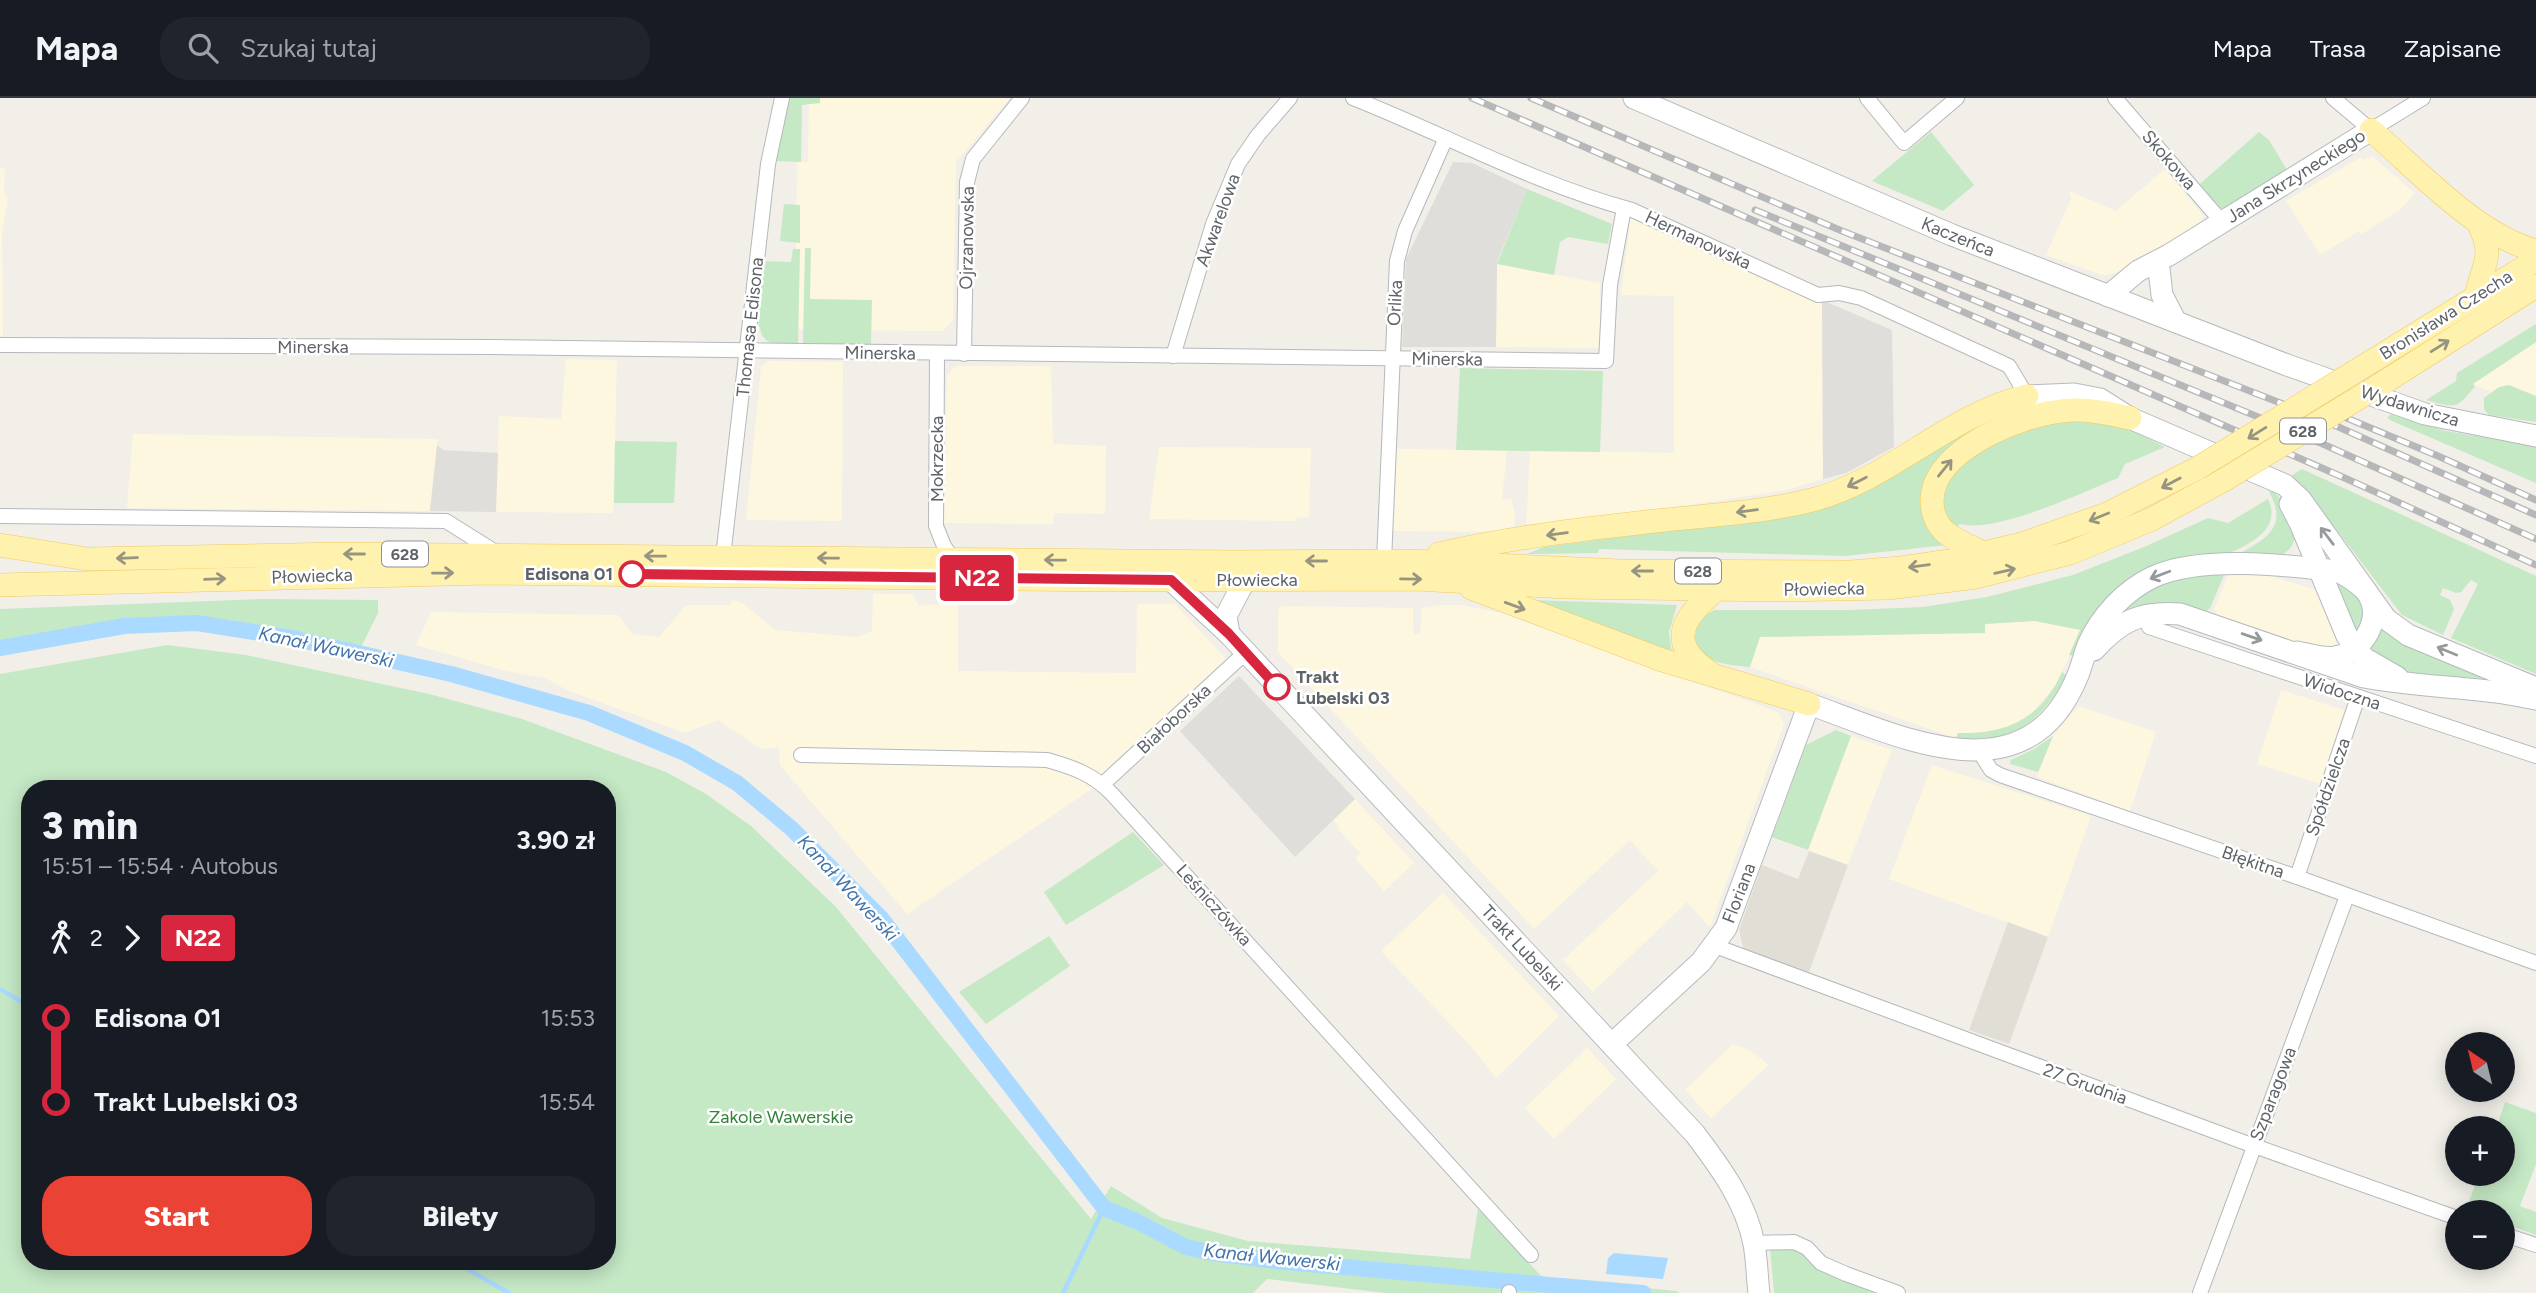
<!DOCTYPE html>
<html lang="pl">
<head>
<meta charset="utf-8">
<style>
  :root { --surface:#171b24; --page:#20242c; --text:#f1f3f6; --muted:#9ea1a6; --line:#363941; --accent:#ea4335 }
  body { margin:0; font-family:Figtree,sans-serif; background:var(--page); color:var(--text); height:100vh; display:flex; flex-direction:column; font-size:26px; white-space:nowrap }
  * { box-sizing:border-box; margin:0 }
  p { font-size:23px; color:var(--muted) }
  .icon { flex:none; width:38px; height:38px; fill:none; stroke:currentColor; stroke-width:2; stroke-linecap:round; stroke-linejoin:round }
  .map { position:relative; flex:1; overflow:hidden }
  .side { position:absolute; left:21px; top:682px; width:595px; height:490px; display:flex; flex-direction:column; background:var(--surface); border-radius:28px; box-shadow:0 4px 18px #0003 }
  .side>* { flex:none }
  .badge { padding:0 14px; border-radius:5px; font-size:24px; line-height:46px }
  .needle { width:46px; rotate:325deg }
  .tools { position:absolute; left:2445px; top:934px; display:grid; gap:14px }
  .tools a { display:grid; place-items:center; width:70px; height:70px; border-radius:50%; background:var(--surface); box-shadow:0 4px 18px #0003; font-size:35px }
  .map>.badge { position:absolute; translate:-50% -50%; box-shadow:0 0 0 4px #fff }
  .legs { display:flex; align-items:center; gap:10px; height:77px; padding:0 21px; font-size:23px }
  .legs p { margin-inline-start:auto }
  .summary { display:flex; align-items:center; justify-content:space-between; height:119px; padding:0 21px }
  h1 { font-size:38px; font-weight:800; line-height:52px }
  .action { display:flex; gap:14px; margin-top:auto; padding:14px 21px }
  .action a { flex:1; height:80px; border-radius:28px; background:var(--accent); color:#fff; font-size:28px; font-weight:800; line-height:80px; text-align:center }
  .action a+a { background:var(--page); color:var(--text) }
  ul { padding:0 21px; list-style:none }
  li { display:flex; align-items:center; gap:24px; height:84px; font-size:26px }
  li i { display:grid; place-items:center; width:10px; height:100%; margin:0 9px; background:currentColor }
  li i::after { content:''; width:18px; height:18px; margin:-9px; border:5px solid; border-radius:50%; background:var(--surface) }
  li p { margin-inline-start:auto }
  li:first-child i { background:linear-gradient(#0000 50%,currentColor 0) }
  li:last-child i { background:linear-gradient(currentColor 50%,#0000 0) }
  header { display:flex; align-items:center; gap:42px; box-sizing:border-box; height:98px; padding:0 35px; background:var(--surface); border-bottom:2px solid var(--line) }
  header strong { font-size:33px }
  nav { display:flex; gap:38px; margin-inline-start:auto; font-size:24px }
  .search { width:490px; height:63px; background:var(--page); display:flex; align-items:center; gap:18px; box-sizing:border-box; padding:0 24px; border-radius:28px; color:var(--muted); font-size:26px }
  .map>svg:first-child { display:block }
  .commercial { fill:#fef7e0 }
  .industrial { fill:#e0deda }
  .education { fill:#e1ded6 }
  .green { fill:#c5e8c5; fill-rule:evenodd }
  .water { fill:#aadaff }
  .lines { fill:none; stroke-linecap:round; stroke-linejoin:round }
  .stream { stroke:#aadaff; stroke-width:4.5 }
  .canal { stroke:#aadaff; stroke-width:16 }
  .street-casing { stroke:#b5b8bc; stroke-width:16 }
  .secondary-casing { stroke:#b6babf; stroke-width:23 }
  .primary-casing { stroke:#f2c960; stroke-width:24 }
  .street { stroke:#fff; stroke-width:14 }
  .secondary { stroke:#fff; stroke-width:21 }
  .primary { stroke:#fff2af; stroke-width:23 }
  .rail-casing { stroke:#b6b7b8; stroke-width:7 }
  .rail { stroke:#fff; stroke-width:4.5; stroke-dasharray:13; stroke-linecap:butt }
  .primary-bridge-casing { stroke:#f2c960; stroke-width:24; stroke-linecap:butt }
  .primary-bridge { stroke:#fff2af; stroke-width:23 }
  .oneway { stroke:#979581 }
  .oneway2 { stroke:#979a9d }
  .line-1-casing { stroke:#fff; stroke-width:16 }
  .line-1 { stroke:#d7263d; stroke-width:10 }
  .stop-1-dot { fill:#fff; stroke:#d7263d; stroke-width:3.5 }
  .labels { text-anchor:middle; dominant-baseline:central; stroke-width:5; stroke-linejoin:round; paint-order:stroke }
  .shield { fill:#fff; stroke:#8f9295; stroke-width:2 }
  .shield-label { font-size:16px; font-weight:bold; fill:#5f6368 }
  .street-label { font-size:18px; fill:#5f6368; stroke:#fff }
  .stop-label { font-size:18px; font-weight:bold; fill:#5f6368; stroke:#fff; text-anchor:end }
  .park-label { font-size:18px; fill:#348238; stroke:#fff }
  .water-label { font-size:19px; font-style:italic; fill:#4174aa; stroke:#fff }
</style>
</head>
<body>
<header>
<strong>Mapa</strong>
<div class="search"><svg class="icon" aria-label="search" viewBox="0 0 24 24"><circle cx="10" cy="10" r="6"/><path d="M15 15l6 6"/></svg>Szukaj tutaj</div>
<nav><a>Mapa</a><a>Trasa</a><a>Zapisane</a></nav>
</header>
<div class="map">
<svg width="2536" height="1195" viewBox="0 0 2536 1195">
  <rect width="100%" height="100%" fill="#f1efe8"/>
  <g class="commercial">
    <path d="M809,0H1010L956,64L953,222L943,233L799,232L795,228L797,64H808Z"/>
    <path d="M2361,59L2364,62L2372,58L2415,95L2402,110L2362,136L2359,133L2320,157L2286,103Z"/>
    <path d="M0,70L5,71L4,95L8,99L2,136L3,238H0Z"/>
    <path d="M2165,71L2203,117L2201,125L2120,173L2105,178L2046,157L2071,101L2069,93L2116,113Z"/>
    <path d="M1631,116L1822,201L1823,381L1782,393L1526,431L1530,352L1674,355V198L1621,197Z"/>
    <path d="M1497,166L1600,185V250L1496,249Z"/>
    <path d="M2536,244V312L2472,286Z"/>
    <path d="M566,261L617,262L613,415L496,414L499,318L561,321Z"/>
    <path d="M769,263L843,264L842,423L746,422L761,268Z"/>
    <path d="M956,268H1051L1053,346L1106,348L1105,416L1054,415L1053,426L944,425L947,277Z"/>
    <path d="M133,336L438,341L430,413L127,410Z"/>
    <path d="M1159,349L1311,350L1309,420L1298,419L1295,423L1149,421Z"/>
    <path d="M1397,351L1507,352L1502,402L1511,400L1515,416L1514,432L1499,434L1393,433Z"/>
    <path d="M2250,471L2322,494L2344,549L2317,551L2215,518L2217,513L2214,511L2229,475Z"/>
    <path d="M873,496H912L919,508L958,504V573L1136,575L1137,506H1175L1226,561L1111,667L1093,690L907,816L780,667L779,649L762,651L718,622L685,635L567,592L545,580L506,573L416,547L431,514L618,517L632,536L659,539L686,507H730L732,502L744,506L775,532L858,539L872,533Z"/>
    <path d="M1441,507H1461L1501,515L1778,614L1784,626L1710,829L1687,804L1593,894L1563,862L1658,773L1630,742L1534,831L1278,554V512L1282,508L1413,510V532L1414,536H1420L1422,510Z"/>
    <path d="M2035,523L2081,532L2057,585L2033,614L2015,626L1999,633L1982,635H1958L1956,640L1750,569L1759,539L1984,535L1985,526Z"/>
    <path d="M2281,592L2344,612L2321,686L2257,666Z"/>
    <path d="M2078,608L2156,634L2130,713L2037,679L2053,638Z"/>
    <path d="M1851,638L1892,652L1848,767L1808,752Z"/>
    <path d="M1932,667L2091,718L2048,839L1889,781Z"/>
    <path d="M1355,701L1414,765L1384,793L1355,760L1360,755L1337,730L1339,728L1333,722Z"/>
    <path d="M1443,795L1559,918L1496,980L1469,946L1381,853Z"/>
    <path d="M1733,946L1748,951L1769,967L1711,1020L1685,992Z"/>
    <path d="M1587,950L1616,981L1554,1041L1525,1010Z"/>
  </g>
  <g class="industrial">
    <path d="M1453,64L1472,65L1527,91L1497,164L1496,249H1402L1406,161Z"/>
    <path d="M1822,202L1892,232L1894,349L1846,375L1823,381Z"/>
    <path d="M437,347L443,352L498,355L496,414L430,413Z"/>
    <path d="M1239,578L1355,701L1295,759L1180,633Z"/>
  </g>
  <g class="education">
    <path d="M1809,753L1848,767L1809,874L1744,853L1739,832L1762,767L1798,781Z"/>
    <path d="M2008,824L2048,839L2009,946L1969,932Z"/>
  </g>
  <g class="green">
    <path d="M788,0H820V5L802,7L801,64L774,63Z"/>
    <path d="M1931,34L1974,87L1943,113L1872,83Z"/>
    <path d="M2259,34L2269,42L2287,72L2225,110H2220L2200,86Z"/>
    <path d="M1527,91L1612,126L1608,146L1568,139L1560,144L1554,177L1497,166Z"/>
    <path d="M784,106L800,107V145L780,143Z"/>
    <path d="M805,150H811L810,201L872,202L871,247L803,245Z"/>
    <path d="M793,151H800L798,246C782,246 762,250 760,229H758L764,163L791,164Z"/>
    <path d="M2536,226V244L2473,286L2475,288C2457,312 2455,310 2426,302L2456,283L2457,275Z"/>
    <path d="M1460,270L1603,273L1600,354L1456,352Z"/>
    <path d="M2509,287L2536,298V324L2489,317L2484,311V300L2499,289Z"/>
    <path d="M2056,303L1949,352L1932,367L1925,384L1947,447L1845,458L1599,451L1598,455L1527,456L1544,449L1782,417L1980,323Z"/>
    <path d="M2391,316L2446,333L2536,348V385L2392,323L2387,320Z"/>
    <path d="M2068,319L2111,322L2165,349L2125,366L2118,380C2081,395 1998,435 1960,426L1956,430L1944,417L1943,387L1966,363L1992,347L2017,335Z"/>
    <path d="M615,343L677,344L674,405H614Z"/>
    <path d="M2302,371L2536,478V576L2451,540L2478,486L2471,482L2461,494L2456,495L2443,490L2440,497L2450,502L2454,511L2443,537L2402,517L2313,401L2291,378Z"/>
    <path d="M2272,392C2287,406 2304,428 2291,449C2288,453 2283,457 2278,458C2264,461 2248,459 2234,459C2263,442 2290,431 2269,394Z"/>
    <path d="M2268,401C2284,434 2241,451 2220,458C2215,459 2208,456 2205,456C2193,455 2178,460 2167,463L2075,558L2069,557L2080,532L2035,523L1985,526V535L1760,539L1750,569C1729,567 1688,564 1696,533C1698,523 1705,517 1714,512H1849L1923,509L1987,499L2073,477L2144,449L2208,420L2228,425Z"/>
    <path d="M2221,471L2224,477L2210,510L2205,514H2121C2153,483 2180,480 2221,471Z"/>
    <path d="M2330,479L2354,490L2368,518L2356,540Z"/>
    <path d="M260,501L378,502V515L360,551L194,522L120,524L0,545V511Z"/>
    <path d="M1531,502L1677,507L1669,534L1672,557Z"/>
    <path d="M2380,527L2503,582L2407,575L2388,568L2367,551L2377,540Z"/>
    <path d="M167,547L246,557L429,596L522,621L666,674L706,696L751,728L836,809L1091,1121L1111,1088L1162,1120L1248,1143L1470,1161L1478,1111L1543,1180L1676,1193L1680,1195H1385L1267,1181L1253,1195H0V576ZM30,691H607V1164H30Z"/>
    <path d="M2062,574L2068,578C2038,625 2015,646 1956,640L1958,635C2007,636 2041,621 2062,574Z"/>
    <path d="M1836,632L1851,638L1808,752L1772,739L1806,647Z"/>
    <path d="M2053,638L2038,674L2010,666L2011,662L2034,651Z"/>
    <path d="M1133,734L1164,767L1066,827L1044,794Z"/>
    <path d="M1049,838L1070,868L986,926L959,894Z"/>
    <path d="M2505,1004L2536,1015V1066L2520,1108L2536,1114V1137L2503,1125L2502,1115H2474L2466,1112L2479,1076H2502V1031H2496Z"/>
    <path d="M1790,1148L1819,1168L1874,1195H1774L1770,1150Z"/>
  </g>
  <path class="water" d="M1614,1155L1668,1160L1663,1181L1606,1176L1608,1160Z"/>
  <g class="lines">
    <g class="stream">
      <path d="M0,891L30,909"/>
      <path d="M455,1164L509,1195"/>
      <path d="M1063,1195L1104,1110"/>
    </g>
    <path class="canal" d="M0,550L124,528L197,525L292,540L451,576L589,615L685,655L737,685L792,731L881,820L1104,1110L1138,1124L1186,1149L1212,1155L1285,1164L1643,1195"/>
    <defs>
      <g id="street">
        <path d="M1353,0C1446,37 1535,86 1632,112L1818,197L1839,195L1861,200L2009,268L2027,298"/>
        <path d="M1867,0L1904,45L1957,0"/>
        <path d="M2115,0L2222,124"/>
        <path d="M2333,0L2371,32L2423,0"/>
        <path d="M0,247L490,249L1606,263L1610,187L1624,110"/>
        <path d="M964,256L967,84L973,61L1022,0"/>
        <path d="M937,257L936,428L944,448L953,461"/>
        <path d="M1173,258L1213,126L1238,66L1258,37L1290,0"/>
        <path d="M0,418L446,423L497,455"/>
        <path d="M723,459L768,66L782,0"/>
        <path d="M1384,463L1397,163L1405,133L1446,40"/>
        <path d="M2149,529L2536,658"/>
        <path d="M1979,653L1991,672L2000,677L2297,779L2536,865"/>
        <path d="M801,657L1047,662C1072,669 1093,676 1112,696L1531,1157"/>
        <path d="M1103,686L1245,555"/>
        <path d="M2297,779L2358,599"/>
        <path d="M1715,848L2246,1045L2457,1120"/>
        <path d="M2502,1136L2536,1147"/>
        <path d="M1754,1145L1794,1144L1807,1150L1821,1165L1846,1176L1898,1195"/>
        <path d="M1509,1194V1195"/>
        <path d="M2200,1195L2347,798"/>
      </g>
      <g id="secondary">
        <path d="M1634,0L1952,137L2287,267L2425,316L2536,338"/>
        <path d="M2159,171L2162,197L2176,224"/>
        <path d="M2108,198L2138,173L2169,157L2371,32"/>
        <path d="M2027,298L2074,296L2100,301L2130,320L2285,387L2301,402L2386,521L2408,537L2536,590"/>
        <path d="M2290,406L2300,425L2347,538L2364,560L2397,579"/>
        <path d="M1171,482L1229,536L1695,1036C1720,1069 1746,1104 1754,1146C1757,1162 1757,1179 1759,1195"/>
        <path d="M1229,536L1226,518L1245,482"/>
        <path d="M2094,552C2120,523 2140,513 2180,516L2364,579C2421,590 2479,588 2536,601"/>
        <path d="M1612,946L1701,864L1726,830L1809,606C1900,638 2027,704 2078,577C2082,567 2084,557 2088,547C2100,519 2125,492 2153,479C2200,457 2286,467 2338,473C2347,478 2357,484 2365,492C2386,517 2364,555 2335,559C2323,561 2309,556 2297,554"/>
      </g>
      <g id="primary">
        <path d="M2371,32C2419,73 2475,136 2536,153"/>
        <path d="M2476,198C2484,163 2495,159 2478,124"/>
        <path d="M2356,273L2536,162"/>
        <path d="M2383,285L2536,188"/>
        <path d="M0,447L87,461L340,456L1235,464L1408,463L1620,473L1851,474L1901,470L1950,463L2022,446L2107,416L2198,370"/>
        <path d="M1439,456C1513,439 1590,430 1665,422C1714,417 1764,414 1812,402C1890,382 1949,316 2027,298"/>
        <path d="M1986,456C1972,449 1954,443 1943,432C1936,424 1932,413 1932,403C1932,352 2019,318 2061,313C2084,310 2108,315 2130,320"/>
        <path d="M0,487L488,475L1117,482L1416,481L1566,489L1779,492L1888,490L1976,479L2070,455L2150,422L2224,382"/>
        <path d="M1471,490L1662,562L1809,606"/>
        <path d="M1709,574C1664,544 1684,518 1717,491"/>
      </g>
    </defs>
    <use href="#street" class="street-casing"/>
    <use href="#secondary" class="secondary-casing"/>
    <use href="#primary" class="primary-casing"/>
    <use href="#street" class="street"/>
    <use href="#secondary" class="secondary"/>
    <use href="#primary" class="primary"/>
    <defs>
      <g id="rail">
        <path d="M1472,0L2347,381L2536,467"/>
        <path d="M1531,0L1842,133L2316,319L2536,417"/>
        <path d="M1755,112L2307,339L2536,441"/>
        <path d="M2325,311L2438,358L2536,402"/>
      </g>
    </defs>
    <use href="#rail" class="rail-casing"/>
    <use href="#rail" class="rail"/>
    <defs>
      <g id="primary-bridge">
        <path d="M2198,370L2356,273"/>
        <path d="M2224,382L2383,285"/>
      </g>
    </defs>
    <use href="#primary-bridge" class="primary-bridge-casing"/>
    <use href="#primary-bridge" class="primary-bridge"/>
  </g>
  <defs><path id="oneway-shaft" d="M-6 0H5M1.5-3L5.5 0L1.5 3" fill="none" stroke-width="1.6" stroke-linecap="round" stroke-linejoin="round" transform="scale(1.75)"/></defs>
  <g class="oneway">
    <use href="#oneway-shaft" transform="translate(2440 248) rotate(-32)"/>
    <use href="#oneway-shaft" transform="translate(2257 335) rotate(148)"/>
    <use href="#oneway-shaft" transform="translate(1945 370) rotate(-51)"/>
    <use href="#oneway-shaft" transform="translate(1857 384) rotate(153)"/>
    <use href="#oneway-shaft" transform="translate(2171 385) rotate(152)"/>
    <use href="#oneway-shaft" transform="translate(1747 413) rotate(173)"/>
    <use href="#oneway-shaft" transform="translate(2099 419) rotate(158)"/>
    <use href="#oneway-shaft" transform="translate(1557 436) rotate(172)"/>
    <use href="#oneway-shaft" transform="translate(354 456) rotate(-180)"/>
    <use href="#oneway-shaft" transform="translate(655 458) rotate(-179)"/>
    <use href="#oneway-shaft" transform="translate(127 460) rotate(178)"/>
    <use href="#oneway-shaft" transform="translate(828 460) rotate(-179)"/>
    <use href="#oneway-shaft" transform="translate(1055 462) rotate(-179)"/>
    <use href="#oneway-shaft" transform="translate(1316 463) rotate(180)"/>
    <use href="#oneway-shaft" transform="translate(1919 468) rotate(172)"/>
    <use href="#oneway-shaft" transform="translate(1642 473) rotate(-180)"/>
    <use href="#oneway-shaft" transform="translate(2005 473) rotate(-13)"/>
    <use href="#oneway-shaft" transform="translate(443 475) rotate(-1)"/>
    <use href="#oneway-shaft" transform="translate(215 481) rotate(-2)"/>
    <use href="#oneway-shaft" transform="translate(1411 481) rotate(1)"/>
    <use href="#oneway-shaft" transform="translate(1515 508) rotate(20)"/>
  </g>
  <g class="oneway2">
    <use href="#oneway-shaft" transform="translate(2327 438) rotate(-127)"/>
    <use href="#oneway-shaft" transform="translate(2160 477) rotate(159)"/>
    <use href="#oneway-shaft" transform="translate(2252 539) rotate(19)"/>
    <use href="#oneway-shaft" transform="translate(2447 553) rotate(-158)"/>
  </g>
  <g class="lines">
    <defs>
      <path id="line-1" d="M632,476L1171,482L1229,536L1277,589"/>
    </defs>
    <use href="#line-1" class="line-1-casing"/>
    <use href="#line-1" class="line-1"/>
  </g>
  <g class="stop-1-dot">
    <circle cx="632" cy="476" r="12"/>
    <circle cx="1277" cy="589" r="12"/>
  </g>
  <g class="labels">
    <g class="shield">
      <rect x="2280" y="320.5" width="46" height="25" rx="5"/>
      <rect x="382" y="443.5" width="46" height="25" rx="5"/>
      <rect x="1675" y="460.5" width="46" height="25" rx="5"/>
    </g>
    <g class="shield-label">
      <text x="2303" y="333">628</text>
      <text x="405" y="456">628</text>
      <text x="1698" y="473">628</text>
    </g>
    <g class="street-label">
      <text transform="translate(2169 62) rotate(49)">Skokowa</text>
      <text transform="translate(2296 78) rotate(-32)">Jana Skrzyneckiego</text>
      <text transform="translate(1218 122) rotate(-70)">Akwarelowa</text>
      <text transform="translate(1958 139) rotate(22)">Kaczeńca</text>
      <text transform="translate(967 140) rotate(-89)">Ojrzanowska</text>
      <text transform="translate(1698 142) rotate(25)">Hermanowska</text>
      <text transform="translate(1395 205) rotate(-87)">Orlika</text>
      <text transform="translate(2446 217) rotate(-32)">Bronisława Czecha</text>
      <text transform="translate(750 229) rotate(-84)">Thomasa Edisona</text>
      <text x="313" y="249">Minerska</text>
      <text transform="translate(880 255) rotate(1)">Minerska</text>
      <text transform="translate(1447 261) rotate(1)">Minerska</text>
      <text transform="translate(2410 308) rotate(17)">Wydawnicza</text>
      <text transform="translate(937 361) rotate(-90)">Mokrzecka</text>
      <text transform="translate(312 478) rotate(-2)">Płowiecka</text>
      <text x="1257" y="482">Płowiecka</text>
      <text transform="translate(1824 491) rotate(-1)">Płowiecka</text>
      <text transform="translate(2342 594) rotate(18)">Widoczna</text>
      <text transform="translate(1174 621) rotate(-43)">Białoborska</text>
      <text transform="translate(2328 689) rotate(-71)">Spółdzielcza</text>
      <text transform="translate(2253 764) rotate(19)">Błękitna</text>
      <text transform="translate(1739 795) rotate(-69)">Floriana</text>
      <text transform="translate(1214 807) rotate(48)">Leśniczówka</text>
      <text transform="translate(1522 850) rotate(47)">Trakt Lubelski</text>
      <text transform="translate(2085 986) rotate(20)">27 Grudnia</text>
      <text transform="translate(2273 996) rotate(-69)">Szparagowa</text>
    </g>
    <g class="stop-label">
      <text x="613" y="476">Edisona 01</text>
      <text x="1296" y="579" text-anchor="start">Trakt<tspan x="1296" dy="21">Lubelski 03</tspan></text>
    </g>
    <g class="park-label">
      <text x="781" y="1019">Zakole Wawerskie</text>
    </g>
    <g class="water-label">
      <text transform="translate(326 549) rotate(12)">Kanał Wawerski</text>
      <text transform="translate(848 790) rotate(47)">Kanał Wawerski</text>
      <text transform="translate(1272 1159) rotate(6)">Kanał Wawerski</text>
    </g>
  </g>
</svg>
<div class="tools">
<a><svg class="needle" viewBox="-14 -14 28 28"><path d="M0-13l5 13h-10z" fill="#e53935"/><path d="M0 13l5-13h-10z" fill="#9ea1a6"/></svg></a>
<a>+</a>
<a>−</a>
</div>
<b class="badge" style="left:977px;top:480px;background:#d7263d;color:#fff">N22</b>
<section class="side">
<div class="summary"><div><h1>3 min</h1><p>15:51 – 15:54 · Autobus</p></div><b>3.90 zł</b></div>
<div class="legs"><svg class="icon" aria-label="walk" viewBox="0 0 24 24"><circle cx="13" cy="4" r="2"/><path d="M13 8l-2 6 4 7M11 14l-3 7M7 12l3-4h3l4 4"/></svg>2<svg class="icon" aria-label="forward" viewBox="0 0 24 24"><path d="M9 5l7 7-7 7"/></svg><b class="badge" style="background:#d7263d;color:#fff">N22</b></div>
<ul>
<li><i style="color:#d7263d"></i><b>Edisona 01</b><p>15:53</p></li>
<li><i style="color:#d7263d"></i><b>Trakt Lubelski 03</b><p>15:54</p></li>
</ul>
<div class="action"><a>Start</a><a>Bilety</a></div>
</section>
</div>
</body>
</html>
